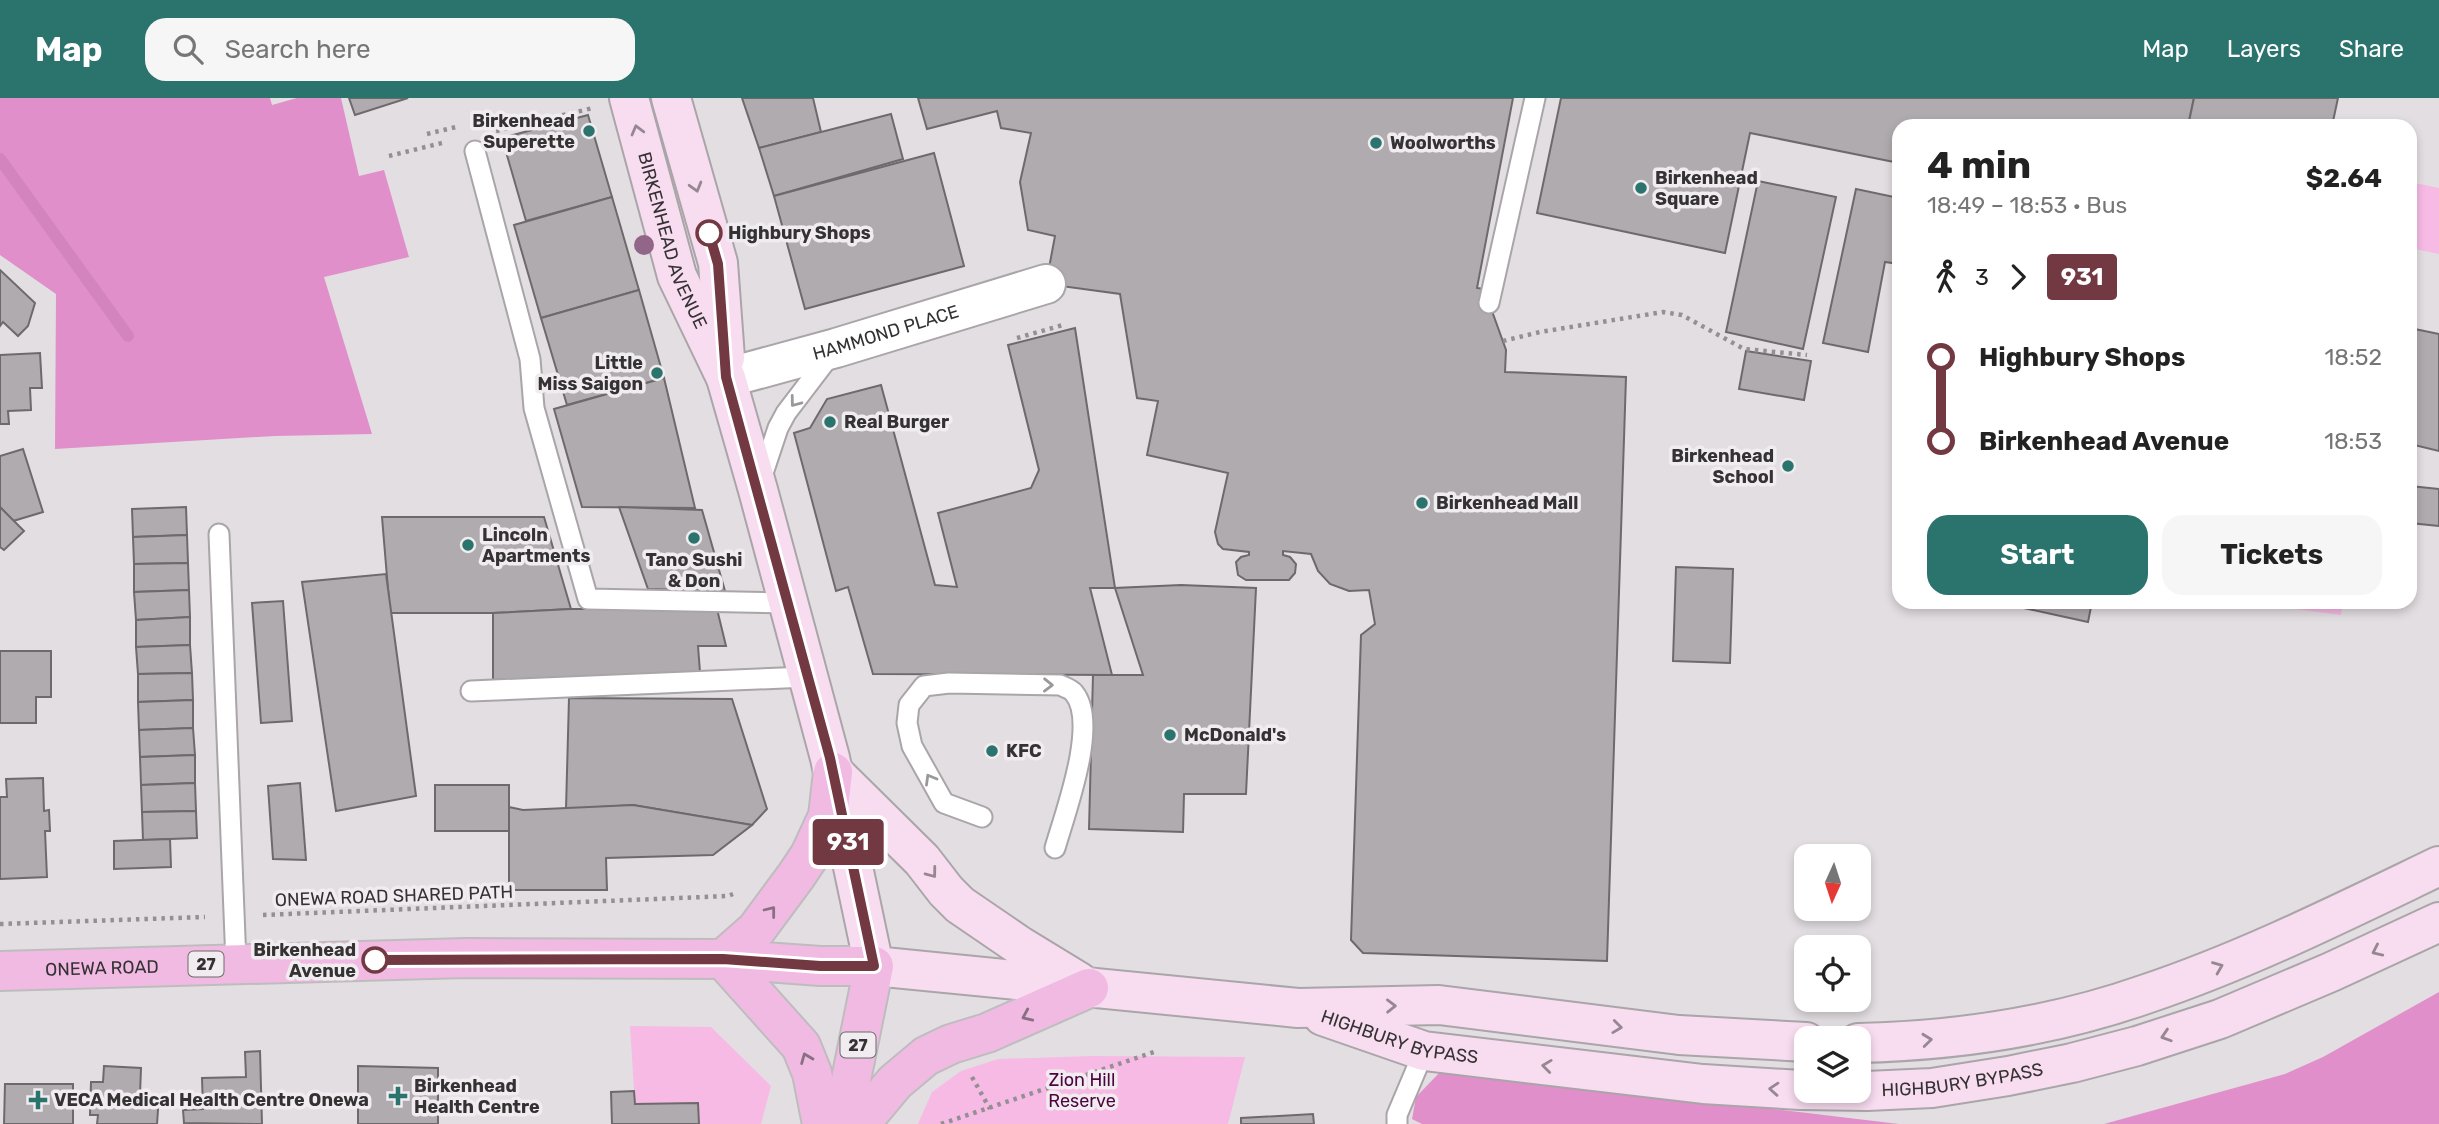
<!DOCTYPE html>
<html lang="en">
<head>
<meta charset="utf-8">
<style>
  :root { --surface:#fff; --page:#f6f6f6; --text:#222; --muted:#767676; --accent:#2b736d }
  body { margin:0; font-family:Rubik,sans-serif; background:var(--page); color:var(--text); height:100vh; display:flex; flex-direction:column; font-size:26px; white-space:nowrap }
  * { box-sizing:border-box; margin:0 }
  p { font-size:23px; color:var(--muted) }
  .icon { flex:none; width:38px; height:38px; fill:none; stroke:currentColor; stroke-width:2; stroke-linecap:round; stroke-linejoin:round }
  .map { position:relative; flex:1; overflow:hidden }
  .sheet { position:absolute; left:1892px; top:21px; width:525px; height:490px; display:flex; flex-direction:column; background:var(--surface); border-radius:21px; box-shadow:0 4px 10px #0003 }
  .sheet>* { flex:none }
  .badge { padding:0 14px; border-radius:5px; font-size:24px; line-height:46px }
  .needle { width:46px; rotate:183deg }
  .buttons { position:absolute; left:1794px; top:746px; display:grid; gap:14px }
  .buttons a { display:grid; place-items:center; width:77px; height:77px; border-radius:14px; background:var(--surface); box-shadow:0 4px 10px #0003; font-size:35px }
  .map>.badge { position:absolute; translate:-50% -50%; box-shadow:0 0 0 4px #fff }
  .legs { display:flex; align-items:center; gap:10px; height:77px; padding:0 35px; font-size:23px }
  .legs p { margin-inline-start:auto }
  .summary { display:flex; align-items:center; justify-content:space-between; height:119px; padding:0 35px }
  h1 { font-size:38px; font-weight:700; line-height:52px }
  .primary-button { display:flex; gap:14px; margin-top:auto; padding:14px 35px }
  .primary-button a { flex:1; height:80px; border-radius:21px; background:var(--accent); color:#fff; font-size:28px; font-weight:700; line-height:80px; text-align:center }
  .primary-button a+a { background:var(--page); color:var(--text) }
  ul { padding:0 35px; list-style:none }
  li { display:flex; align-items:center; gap:24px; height:84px; font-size:26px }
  li i { display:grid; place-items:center; width:10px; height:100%; margin:0 9px; background:currentColor }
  li i::after { content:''; width:18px; height:18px; margin:-9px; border:5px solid; border-radius:50%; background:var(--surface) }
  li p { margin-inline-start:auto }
  li:first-child i { background:linear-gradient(#0000 50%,currentColor 0) }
  li:last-child i { background:linear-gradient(currentColor 50%,#0000 0) }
  header { display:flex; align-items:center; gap:42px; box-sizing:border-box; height:98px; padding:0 35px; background:var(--accent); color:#fff }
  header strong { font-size:33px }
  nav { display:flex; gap:38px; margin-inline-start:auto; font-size:24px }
  .search { width:490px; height:63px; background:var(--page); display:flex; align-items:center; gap:18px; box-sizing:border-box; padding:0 24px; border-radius:21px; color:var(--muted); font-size:26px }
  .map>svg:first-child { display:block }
  .green { fill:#f7bae5 }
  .forest { fill:#e08fca }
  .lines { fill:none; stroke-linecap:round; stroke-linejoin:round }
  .stream { stroke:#d384be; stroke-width:12 }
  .building { fill:#b0abae; stroke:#6e6a6c; stroke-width:2 }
  .lane-casing { stroke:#a9a5a8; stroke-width:23 }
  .street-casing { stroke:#a9a5a8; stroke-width:42 }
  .secondary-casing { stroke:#a9a5a8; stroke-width:42 }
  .primary-casing { stroke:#bebdbe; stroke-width:42 }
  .path { stroke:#938f92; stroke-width:4.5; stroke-dasharray:3.5 5; stroke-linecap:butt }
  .lane { stroke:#fff; stroke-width:19 }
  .street { stroke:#fff; stroke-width:38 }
  .secondary { stroke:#f8dcf0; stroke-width:38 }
  .primary { stroke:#f0bae2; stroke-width:38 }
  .tree { fill:#916689 }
  .oneway { stroke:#968792 }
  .oneway2 { stroke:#9a9899 }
  .oneway3 { stroke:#896f82 }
  .line-1-casing { stroke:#fff; stroke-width:16 }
  .line-1 { stroke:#723942; stroke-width:10 }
  .poi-dot { fill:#2b736d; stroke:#f0ecef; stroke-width:2.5 }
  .stop-1-dot { fill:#fff; stroke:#723942; stroke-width:3.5 }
  .labels { text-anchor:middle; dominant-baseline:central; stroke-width:7; stroke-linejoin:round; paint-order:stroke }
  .shield { fill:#f0ecef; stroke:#6c6a6b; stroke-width:2 }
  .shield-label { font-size:16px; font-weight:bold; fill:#343233 }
  .poi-label { font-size:18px; font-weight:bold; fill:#343233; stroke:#f0ecef; text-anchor:start }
  .stop-label { font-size:18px; font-weight:bold; fill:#343233; stroke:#f0ecef; text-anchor:start }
  .street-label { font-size:18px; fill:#343233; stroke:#f0ecef }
  .park-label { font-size:18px; fill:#4e0441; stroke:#f0ecef }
</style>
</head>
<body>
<header>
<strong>Map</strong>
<div class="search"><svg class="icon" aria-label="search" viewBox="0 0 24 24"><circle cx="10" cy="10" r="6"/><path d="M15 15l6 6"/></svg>Search here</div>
<nav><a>Map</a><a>Layers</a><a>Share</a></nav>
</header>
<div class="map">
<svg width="2439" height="1026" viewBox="0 0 2439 1026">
  <rect width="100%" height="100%" fill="#e3dee2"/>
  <g class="green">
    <path d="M2410,84L2439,90V156L2410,150Z"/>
    <path d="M2243,504H2343L2341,517Z"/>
    <path d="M630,928L711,929L771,988L761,1026H699L698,1005L635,1006Z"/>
    <path d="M1093,958L1245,959L1228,1026H918L932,994L961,973L998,961Z"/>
  </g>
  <g class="forest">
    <path d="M0,0H270L272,7L297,0H341L359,78L384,72L409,159L324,179L372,336L275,338L55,351L56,196L0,157Z"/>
    <path d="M2439,894V1026H2104L2285,976L2323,959Z"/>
    <path d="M1443,971L1899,1026H1422L1412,1021L1416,999Z"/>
  </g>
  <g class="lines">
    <path class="stream" d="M0,61L128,238"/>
  </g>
  <g class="building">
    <path d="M349,0H408L355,17Z"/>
    <path d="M742,0H813L821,34L759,50Z"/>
    <path d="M918,0H1513L1477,190L1484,191L1506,252L1505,274L1626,279L1607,863L1363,855L1351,842L1361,537L1375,526L1369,492L1349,493L1330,486L1318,473L1311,456L1283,453V457L1290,459L1296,466L1295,475L1289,482H1246L1238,477L1236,464L1241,459L1249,457V454L1223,451L1218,446L1215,434L1228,375L1147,357L1158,303L1137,300L1120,196L1046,186L1055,138L1028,132L1020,84L1031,35L1001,30L997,13L927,31Z"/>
    <path d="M1561,0H2194L2188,28H1899V65L1750,35L1725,155L1537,115Z"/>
    <path d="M2194,0H2338L2332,28H2188Z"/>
    <path d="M891,16L903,61L774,98L759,50Z"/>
    <path d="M588,17L612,99L526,123L502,40Z"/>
    <path d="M934,55L964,168L805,211L774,98Z"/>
    <path d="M1758,83L1836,99L1803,251L1726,234Z"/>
    <path d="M1856,91L1899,100V166L1885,164L1868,254L1823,245Z"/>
    <path d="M612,99L639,192L541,220L514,127Z"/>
    <path d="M0,172L35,205L28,228L18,238L3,224L0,228Z"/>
    <path d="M639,192L664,280L567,307L541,220Z"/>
    <path d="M1075,230L1115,490H1090L1112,577L873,576L848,489L836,493L794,335L810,330L827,301L881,287L935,487L957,489L938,415L1031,390L1039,372L1008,247Z"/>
    <path d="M2410,230L2439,236V353L2410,346Z"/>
    <path d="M1746,253L1811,263L1804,302L1739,291Z"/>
    <path d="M40,255L42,290H30L31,312L8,313L9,326H0V257Z"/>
    <path d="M664,280L695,410L582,409L554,311Z"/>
    <path d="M23,351L43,414L13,423L0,409V358Z"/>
    <path d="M2410,388L2439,391V428L2410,425Z"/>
    <path d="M0,409L24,433L4,452L0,449Z"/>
    <path d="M186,409L187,437L133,439L132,411Z"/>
    <path d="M619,409L702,412L725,493L648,491Z"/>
    <path d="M382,419H544L571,511L493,515H390Z"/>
    <path d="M187,437L188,465L134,466L133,439Z"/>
    <path d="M188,465L189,492L134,494V466Z"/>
    <path d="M1676,469L1733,471L1730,565L1673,563Z"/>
    <path d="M386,476L416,698L336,713L302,484Z"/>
    <path d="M1181,487L1256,490L1246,696H1184L1183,734L1089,731L1093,577H1143L1115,490Z"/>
    <path d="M189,492L190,519L136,522L134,494Z"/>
    <path d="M283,503L292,623L261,625L252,505Z"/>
    <path d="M1996,504H2092L2088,524Z"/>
    <path d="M571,511H717L726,548H698L700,574L493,582V515Z"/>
    <path d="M190,519V547L136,549V522Z"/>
    <path d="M190,547L192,575L138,576L136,549Z"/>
    <path d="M0,553H51V599H36V625H0Z"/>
    <path d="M192,575L193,602L138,604V576Z"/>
    <path d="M569,600L732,601L767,711L752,727L633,707L566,711Z"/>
    <path d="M193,602V630L139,632L138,604Z"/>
    <path d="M193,630L195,657L140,659L139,632Z"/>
    <path d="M195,657V685L141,687L140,659Z"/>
    <path d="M43,680L44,713L49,712L50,733H45L47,779L0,781V699H7L6,681Z"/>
    <path d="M195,685L196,713L142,714L141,687Z"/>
    <path d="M300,685L306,762L273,761L268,688Z"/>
    <rect x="435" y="687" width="74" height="46"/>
    <path d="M633,707L752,727L713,757L606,760L607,792H509V709L523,712Z"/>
    <path d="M196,713L197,740L143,742L142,714Z"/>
    <path d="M170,741L171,769L114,771V743Z"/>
    <path d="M260,953L262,1026L184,1025L183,1012L203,1011L202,980L246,979L245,954Z"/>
    <path d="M104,968L141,970L140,997L159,998L157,1026H97L98,1017H90L91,984H103Z"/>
    <path d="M358,968L438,970V1026H358Z"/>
    <path d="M5,986H73V1026H4Z"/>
    <path d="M634,993L635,1006L698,1005L699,1026H612L611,994Z"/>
    <path d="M1313,1016L1314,1026H1241V1020Z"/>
  </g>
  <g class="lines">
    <defs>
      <g id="lane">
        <path d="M475,53L530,261L534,310L588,501L788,505"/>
        <path d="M1489,205L1535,0"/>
        <path d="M761,381L778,330L786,315L831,256"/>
        <path d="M219,436L236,865"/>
        <path d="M471,593L807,579"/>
        <path d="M982,719L944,705L912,648L907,625L909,607L924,588L949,585L1060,587C1064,589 1071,591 1074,595C1099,625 1065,715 1055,750"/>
        <path d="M1397,1026V1017L1424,953"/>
      </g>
      <g id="street">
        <path id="s1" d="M726,280L836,250L1046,186"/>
      </g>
      <g id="secondary">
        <path id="s2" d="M629,0L677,178L726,280L758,392L830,660L874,868L1298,910L1439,907L1679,937L1806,944"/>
        <path d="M671,0L718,165L725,260"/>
        <path d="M833,674L922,762L946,793L960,807L1020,848L1079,884"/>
        <path id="s3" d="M1323,918L1424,953L1703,986L1801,992L1867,993L1932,990L2008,978L2072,965L2137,948L2220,921L2331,874L2439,824"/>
        <path d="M1858,945C1955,943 2055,928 2146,896C2247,862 2343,814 2439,768"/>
      </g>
      <g id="primary">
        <path d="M723,861L756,832L796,778L810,757L828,718L833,674"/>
        <path d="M723,861L801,948L812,975L822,1026"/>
        <path id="s4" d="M0,873L466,860L723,861L820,868H874L842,1026"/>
        <path d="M860,1026L895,984L926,958L951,946L987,935L1089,890"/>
      </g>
    </defs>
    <use href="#lane" class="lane-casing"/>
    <use href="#street" class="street-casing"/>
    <use href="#secondary" class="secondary-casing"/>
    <use href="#primary" class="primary-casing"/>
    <g class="path">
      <path d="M496,33L593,10"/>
      <path d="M427,36L456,29"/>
      <path d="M389,58L446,44"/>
      <path d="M1017,240L1063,227"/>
      <path d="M1503,243L1540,234L1663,214L1682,217L1744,251L1807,257"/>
      <path d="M263,817L728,798L733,796"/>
      <path d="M0,826L205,819"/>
      <path d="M972,979L990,1011"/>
      <path d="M941,1026L1157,953"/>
    </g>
    <use href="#lane" class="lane"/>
    <use href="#street" class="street"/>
    <use href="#secondary" class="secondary"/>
    <use href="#primary" class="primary"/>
  </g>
  <circle class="tree" cx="644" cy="147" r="10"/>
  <defs><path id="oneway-chevron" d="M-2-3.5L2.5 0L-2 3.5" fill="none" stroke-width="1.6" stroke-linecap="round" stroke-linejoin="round" transform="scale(1.75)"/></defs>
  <g class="oneway">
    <use href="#oneway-chevron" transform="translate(637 32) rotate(-105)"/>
    <use href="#oneway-chevron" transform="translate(696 89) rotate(74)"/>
    <use href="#oneway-chevron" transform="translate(932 775) rotate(53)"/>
    <use href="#oneway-chevron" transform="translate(2377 853) rotate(155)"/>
    <use href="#oneway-chevron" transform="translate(2218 869) rotate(-22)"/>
    <use href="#oneway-chevron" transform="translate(1391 908) rotate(-1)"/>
    <use href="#oneway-chevron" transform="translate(1617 929) rotate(7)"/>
    <use href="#oneway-chevron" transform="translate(2166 938) rotate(162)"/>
    <use href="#oneway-chevron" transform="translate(1927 942) rotate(-6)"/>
    <use href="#oneway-chevron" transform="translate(1547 968) rotate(-173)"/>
    <use href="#oneway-chevron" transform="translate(1774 991) rotate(-176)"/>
  </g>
  <g class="oneway2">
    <use href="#oneway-chevron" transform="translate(795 304) rotate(127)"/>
    <use href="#oneway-chevron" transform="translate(1048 587) rotate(1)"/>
    <use href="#oneway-chevron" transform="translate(930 681) rotate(-120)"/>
  </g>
  <g class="oneway3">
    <use href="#oneway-chevron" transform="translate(771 813) rotate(-52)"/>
    <use href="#oneway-chevron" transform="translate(1027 918) rotate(156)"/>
    <use href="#oneway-chevron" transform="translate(806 960) rotate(-112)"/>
  </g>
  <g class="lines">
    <defs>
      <path id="line-1" d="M375,862L723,861L820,868H874L830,660L726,279L718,166L709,135"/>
    </defs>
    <use href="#line-1" class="line-1-casing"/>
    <use href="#line-1" class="line-1"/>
  </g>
  <g class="poi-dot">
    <circle cx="589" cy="33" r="7"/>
    <circle cx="1376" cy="45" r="7"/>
    <circle cx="1641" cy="90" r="7"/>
    <circle cx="657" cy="275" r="7"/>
    <circle cx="830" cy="324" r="7"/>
    <circle cx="1788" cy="368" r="7"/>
    <circle cx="1422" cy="405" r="7"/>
    <circle cx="694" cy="440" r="7"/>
    <circle cx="468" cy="447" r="7"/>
    <circle cx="1170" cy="637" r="7"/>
    <circle cx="992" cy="653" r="7"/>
    <path d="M394.5 987.5h7v7h7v7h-7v7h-7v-7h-7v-7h7z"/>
    <path d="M34.5 991.5h7v7h7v7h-7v7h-7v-7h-7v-7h7z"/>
  </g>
  <g class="stop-1-dot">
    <circle cx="709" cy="135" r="12"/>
    <circle cx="375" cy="862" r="12"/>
  </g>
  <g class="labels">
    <g class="shield">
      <rect x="188.5" y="853.5" width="35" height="25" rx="5"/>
      <rect x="840.5" y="934.5" width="35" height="25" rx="5"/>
    </g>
    <g class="shield-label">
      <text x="206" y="866">27</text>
      <text x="858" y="947">27</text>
    </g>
    <g class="poi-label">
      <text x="575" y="23" text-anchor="end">Birkenhead<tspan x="575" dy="21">Superette</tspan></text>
      <text x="1390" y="45">Woolworths</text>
      <text x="1655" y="80">Birkenhead<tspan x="1655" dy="21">Square</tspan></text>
      <text x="643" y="265" text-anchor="end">Little<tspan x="643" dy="21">Miss Saigon</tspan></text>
      <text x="844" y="324">Real Burger</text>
      <text x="1774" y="358" text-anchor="end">Birkenhead<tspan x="1774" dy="21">School</tspan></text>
      <text x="1436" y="405">Birkenhead Mall</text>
      <text x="482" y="437">Lincoln<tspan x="482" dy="21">Apartments</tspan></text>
      <text x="694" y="462" text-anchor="middle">Tano Sushi<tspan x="694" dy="21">&amp; Don</tspan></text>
      <text x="1184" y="637">McDonald's</text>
      <text x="1006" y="653">KFC</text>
      <text x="414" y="988">Birkenhead<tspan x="414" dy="21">Health Centre</tspan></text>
      <text x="54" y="1002">VECA Medical Health Centre Onewa</text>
    </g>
    <g class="stop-label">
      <text x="728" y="135">Highbury Shops</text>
      <text x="356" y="852" text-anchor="end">Birkenhead<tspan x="356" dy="21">Avenue</tspan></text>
    </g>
    <g class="street-label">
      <text stroke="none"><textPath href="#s2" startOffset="149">BIRKENHEAD AVENUE</textPath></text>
      <text stroke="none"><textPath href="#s1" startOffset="166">HAMMOND PLACE</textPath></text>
      <text transform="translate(394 798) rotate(-2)">ONEWA ROAD SHARED PATH</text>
      <text stroke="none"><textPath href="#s4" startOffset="102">ONEWA ROAD</textPath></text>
      <text stroke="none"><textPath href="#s3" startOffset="80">HIGHBURY BYPASS</textPath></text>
      <text stroke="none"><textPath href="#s3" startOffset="648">HIGHBURY BYPASS</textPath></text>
    </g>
    <g class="park-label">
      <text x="1082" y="982">Zion Hill<tspan x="1082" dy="21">Reserve</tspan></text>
    </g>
  </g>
</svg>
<div class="buttons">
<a><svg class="needle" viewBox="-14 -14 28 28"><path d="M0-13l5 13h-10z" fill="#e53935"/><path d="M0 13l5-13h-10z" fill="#767676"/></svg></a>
<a><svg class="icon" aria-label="locate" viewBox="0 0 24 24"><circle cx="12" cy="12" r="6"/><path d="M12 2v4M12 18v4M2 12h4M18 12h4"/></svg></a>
<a><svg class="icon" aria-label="layers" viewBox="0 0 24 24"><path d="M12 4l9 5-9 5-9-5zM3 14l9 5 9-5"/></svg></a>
</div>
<b class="badge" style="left:848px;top:744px;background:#723942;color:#fff">931</b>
<section class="sheet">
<div class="summary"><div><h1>4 min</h1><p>18:49 – 18:53 · Bus</p></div><b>$2.64</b></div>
<div class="legs"><svg class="icon" aria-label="walk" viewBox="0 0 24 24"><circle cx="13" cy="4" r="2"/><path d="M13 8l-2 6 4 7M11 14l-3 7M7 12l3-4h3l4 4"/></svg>3<svg class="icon" aria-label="forward" viewBox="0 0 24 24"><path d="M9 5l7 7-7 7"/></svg><b class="badge" style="background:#723942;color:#fff">931</b></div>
<ul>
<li><i style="color:#723942"></i><b>Highbury Shops</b><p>18:52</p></li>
<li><i style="color:#723942"></i><b>Birkenhead Avenue</b><p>18:53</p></li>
</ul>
<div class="primary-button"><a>Start</a><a>Tickets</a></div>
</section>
</div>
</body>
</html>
